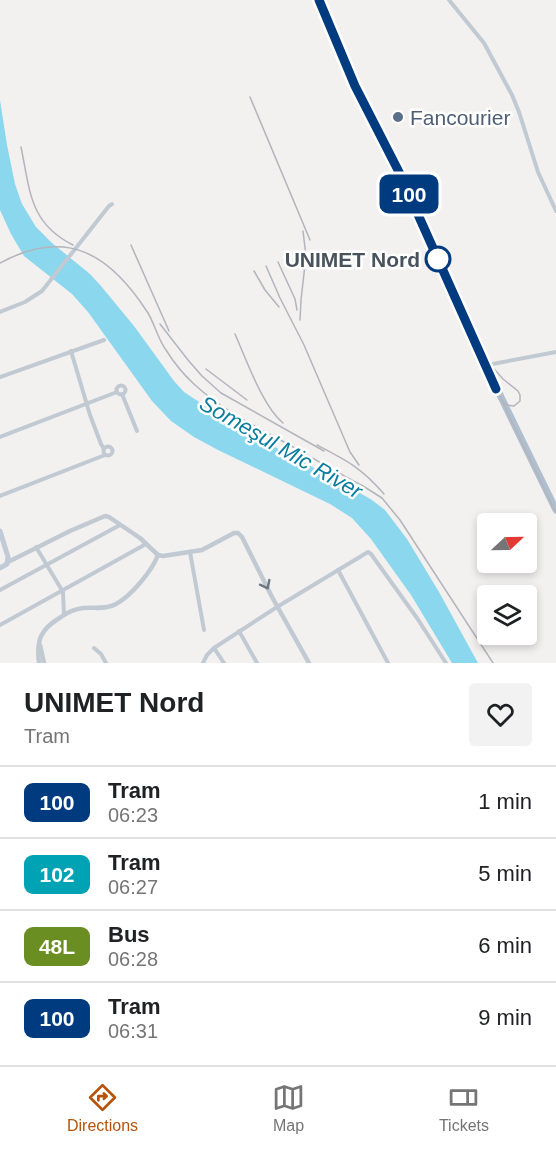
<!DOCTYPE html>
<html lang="en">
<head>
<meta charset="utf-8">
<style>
  :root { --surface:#fff; --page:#f2f2f2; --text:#202124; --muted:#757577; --line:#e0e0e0; --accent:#b45309 }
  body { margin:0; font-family:Arial,sans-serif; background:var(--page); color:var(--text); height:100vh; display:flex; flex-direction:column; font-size:22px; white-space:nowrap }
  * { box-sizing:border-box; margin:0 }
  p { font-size:20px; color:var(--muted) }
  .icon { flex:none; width:33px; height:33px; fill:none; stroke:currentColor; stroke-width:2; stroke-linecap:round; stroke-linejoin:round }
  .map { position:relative; height:663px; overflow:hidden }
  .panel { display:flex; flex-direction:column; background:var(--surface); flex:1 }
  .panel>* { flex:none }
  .badge { padding:0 12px; border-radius:9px; font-size:21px; line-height:39px }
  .needle { width:39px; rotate:68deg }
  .buttons { position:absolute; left:477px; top:513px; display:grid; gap:12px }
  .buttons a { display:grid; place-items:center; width:60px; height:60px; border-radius:6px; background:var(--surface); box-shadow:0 3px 9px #0003; font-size:30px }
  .map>.badge { position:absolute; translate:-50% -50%; box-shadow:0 0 0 3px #fff }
  .round { display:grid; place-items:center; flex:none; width:63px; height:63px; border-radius:6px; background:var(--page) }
  .summary { display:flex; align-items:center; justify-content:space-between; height:102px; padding:0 24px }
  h1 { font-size:28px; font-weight:800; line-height:45px }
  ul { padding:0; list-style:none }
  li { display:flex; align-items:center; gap:18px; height:72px; padding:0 24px; border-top:2px solid var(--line) }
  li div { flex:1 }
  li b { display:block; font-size:22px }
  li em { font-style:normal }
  li .badge { min-width:66px; font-weight:700; text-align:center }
  .menu { display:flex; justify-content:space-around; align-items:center; height:84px; border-top:2px solid var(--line); background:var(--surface); font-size:16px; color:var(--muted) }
  .menu a { display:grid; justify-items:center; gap:3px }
  .menu .current { color:var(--accent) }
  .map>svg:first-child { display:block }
  .water { fill:#8bd7ee }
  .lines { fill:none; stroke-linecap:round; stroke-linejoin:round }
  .minor { stroke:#c1cad2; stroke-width:4 }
  .tertiary { stroke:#c1cad2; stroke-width:4.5 }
  .secondary { stroke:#c1cbd7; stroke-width:5 }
  .primary { stroke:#b0bfcf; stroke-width:7 }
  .tram { stroke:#b2b5bb; stroke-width:1.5 }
  .rail { stroke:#b2b5bb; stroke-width:1.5 }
  .oneway { stroke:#6c7781 }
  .line-casing { stroke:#fff; stroke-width:14 }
  .line { stroke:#003b80; stroke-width:9 }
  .service-dot { fill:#5c6f8a; stroke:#fff; stroke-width:2 }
  .stop-dot { fill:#fff; stroke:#003b80; stroke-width:3 }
  .labels { text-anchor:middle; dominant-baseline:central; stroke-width:5; stroke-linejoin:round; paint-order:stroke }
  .service-label { font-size:21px; fill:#4e5e75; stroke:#fff; text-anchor:start }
  .stop-label { font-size:21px; font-weight:bold; fill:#48535e; stroke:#fff; text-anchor:end }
  .water-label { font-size:22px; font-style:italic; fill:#0b7d9f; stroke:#fff }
</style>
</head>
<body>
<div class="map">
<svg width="556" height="663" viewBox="0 0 556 663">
  <rect width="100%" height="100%" fill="#f3f0f0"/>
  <path class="water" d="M0,100L7,145L15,184L22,204L36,227L52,243L90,274L101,286L134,326L174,381L184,392L234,425L346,485L372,500L385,510L407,539L439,592L478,663H452L411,595L371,539L352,518L330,504L218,450L194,437L171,421L152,401L88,312L72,294L24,256L11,234L0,210Z"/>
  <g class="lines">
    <g class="minor">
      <path d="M449,0L484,43L512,95L519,112L538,172L556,211"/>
      <path d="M0,312L25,302L42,291L109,206L112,204"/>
      <path d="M71,351L90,415L101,444L104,449"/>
      <path d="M487,365L556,352"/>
      <path d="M0,377L104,340"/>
      <circle cx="121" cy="390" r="4.5"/>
      <path d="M122,394L137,431"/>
      <path d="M0,437L117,392"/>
      <circle cx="108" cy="451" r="4.5"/>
      <path d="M0,496L105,455"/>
      <path d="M36,547L63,592L64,615"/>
      <path d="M190,552L204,630"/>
      <path d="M338,570L388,663"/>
      <path d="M0,590L120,525"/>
      <path d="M0,625L146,544"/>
      <path d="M239,631L257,663"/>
      <path d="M94,648L101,654L106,663"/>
      <path d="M214,648L224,663"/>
      <path d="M203,663L207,655L214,648L277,607L368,552L371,554L417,618L446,663"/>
    </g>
    <g class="tertiary">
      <path d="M158,555L163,556L202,550L234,533H238L242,537L272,597L309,663"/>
      <path d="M8,562L70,531L105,516L109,517L140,538L158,555"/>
      <path d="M40,645L44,663"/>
      <path d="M39,663C36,639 41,629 61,617C68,612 75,609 83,608C94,607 106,610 116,604C131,596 152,571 158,555"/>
    </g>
    <path class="secondary" d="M0,531L8,557L7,564L0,568"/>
    <path class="primary" d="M319,0L361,96L401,173L501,397L556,510"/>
    <g class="tram">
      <path d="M319,0L355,86L399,173L510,418L556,513"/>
      <path d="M488,362L503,379L518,391L520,395V401L514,406L507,405L501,400"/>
    </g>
    <g class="rail">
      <path d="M250,97L310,240"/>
      <path d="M21,147C30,190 29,223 73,245"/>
      <path d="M131,245L169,331"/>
      <path d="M278,262L295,299L297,310"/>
      <path d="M0,263C67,227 110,254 148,313C155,325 158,339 166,350C174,363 184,375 195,385C219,407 247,422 275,437C304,453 333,470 363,486L382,498L400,520L493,663"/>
      <path d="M266,266L280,298L304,345L350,452L359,465"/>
      <path d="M254,271L265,290L279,307"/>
      <path d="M300,320L301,300L306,256L303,231"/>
      <path d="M160,324L188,360L202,376L221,393L324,451"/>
      <path d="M235,334C246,359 263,407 283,423"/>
      <path d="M206,369L247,400"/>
      <path d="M317,445C346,460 362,468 384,494"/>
    </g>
  </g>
  <defs><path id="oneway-chevron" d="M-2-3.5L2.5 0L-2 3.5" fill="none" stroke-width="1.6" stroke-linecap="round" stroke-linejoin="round" transform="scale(1.5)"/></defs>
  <use class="oneway" href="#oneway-chevron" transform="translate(266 585) rotate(63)"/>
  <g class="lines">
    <defs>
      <path id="line" d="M319,0L355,86L399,172L496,389"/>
    </defs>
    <use href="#line" class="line-casing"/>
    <use href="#line" class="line"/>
  </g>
  <circle class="service-dot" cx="398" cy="117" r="6"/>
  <circle class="stop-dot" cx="438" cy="259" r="12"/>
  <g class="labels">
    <g class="service-label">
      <text x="410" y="117">Fancourier</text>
    </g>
    <g class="stop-label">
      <text x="420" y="259">UNIMET Nord</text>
    </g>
    <g class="water-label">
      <text transform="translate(281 447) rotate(30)">Someşul Mic River</text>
    </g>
  </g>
</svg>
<div class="buttons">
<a><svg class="needle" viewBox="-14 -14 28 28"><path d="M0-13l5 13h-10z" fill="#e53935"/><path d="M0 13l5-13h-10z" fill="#757577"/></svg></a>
<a><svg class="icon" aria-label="layers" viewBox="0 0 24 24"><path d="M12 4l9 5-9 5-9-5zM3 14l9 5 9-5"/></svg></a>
</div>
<b class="badge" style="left:409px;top:194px;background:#003b80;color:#fff">100</b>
</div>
<section class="panel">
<div class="summary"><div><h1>UNIMET Nord</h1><p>Tram</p></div><a class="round"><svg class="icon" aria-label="heart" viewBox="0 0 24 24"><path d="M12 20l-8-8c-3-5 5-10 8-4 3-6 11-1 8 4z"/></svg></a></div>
<ul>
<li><span class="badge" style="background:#003b80;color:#fff">100</span><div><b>Tram</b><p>06:23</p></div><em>1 min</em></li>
<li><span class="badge" style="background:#00a3b4;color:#fff">102</span><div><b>Tram</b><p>06:27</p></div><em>5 min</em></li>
<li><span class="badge" style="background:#6b8e23;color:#fff">48L</span><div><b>Bus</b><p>06:28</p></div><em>6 min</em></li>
<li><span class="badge" style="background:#003b80;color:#fff">100</span><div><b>Tram</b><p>06:31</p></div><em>9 min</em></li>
</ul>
</section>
<nav class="menu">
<a class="current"><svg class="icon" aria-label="directions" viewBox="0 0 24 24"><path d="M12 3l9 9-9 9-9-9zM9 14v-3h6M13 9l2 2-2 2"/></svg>Directions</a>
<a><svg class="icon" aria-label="map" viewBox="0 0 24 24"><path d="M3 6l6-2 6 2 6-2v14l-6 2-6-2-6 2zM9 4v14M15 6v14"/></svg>Map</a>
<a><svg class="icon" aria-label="tickets" viewBox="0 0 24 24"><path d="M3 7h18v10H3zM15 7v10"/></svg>Tickets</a>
</nav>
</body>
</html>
